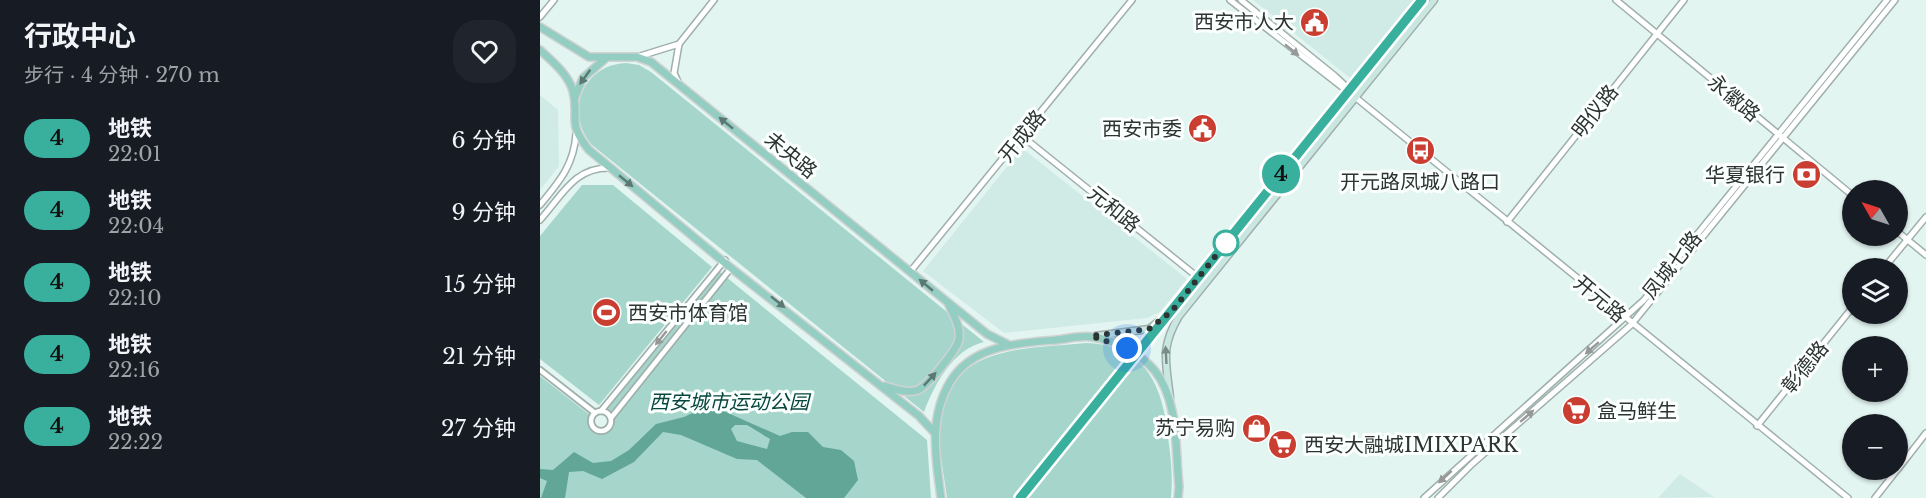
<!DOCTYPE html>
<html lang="zh">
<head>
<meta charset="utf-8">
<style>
  :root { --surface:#171b24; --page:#20242c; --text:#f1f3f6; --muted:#9ea1a6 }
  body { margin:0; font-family:"Libre Baskerville","Noto Sans SC",serif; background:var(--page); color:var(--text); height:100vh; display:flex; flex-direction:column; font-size:22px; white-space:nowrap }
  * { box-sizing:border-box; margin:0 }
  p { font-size:20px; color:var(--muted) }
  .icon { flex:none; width:33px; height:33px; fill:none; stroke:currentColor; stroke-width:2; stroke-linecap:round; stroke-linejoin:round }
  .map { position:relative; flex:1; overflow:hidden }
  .drawer { display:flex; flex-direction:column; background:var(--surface); width:540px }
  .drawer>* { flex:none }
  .badge { padding:0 12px; border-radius:20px; font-size:21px; line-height:39px }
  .needle { width:39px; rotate:309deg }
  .fabs { position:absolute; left:1302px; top:180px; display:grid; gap:12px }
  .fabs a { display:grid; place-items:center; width:66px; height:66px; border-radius:50%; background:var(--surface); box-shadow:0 2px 4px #0004; font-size:30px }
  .you { position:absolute; width:30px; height:30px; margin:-15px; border:4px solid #fff; border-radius:50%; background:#1a73e8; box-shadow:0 0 0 9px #1a73e833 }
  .map>.badge { position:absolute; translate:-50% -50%; box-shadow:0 0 0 3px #fff }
  .round { display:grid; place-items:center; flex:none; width:63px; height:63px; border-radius:24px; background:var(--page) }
  .head { display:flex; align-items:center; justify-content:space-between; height:102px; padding:0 24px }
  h1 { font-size:28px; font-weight:700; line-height:45px }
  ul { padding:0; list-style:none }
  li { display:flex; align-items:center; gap:18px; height:72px; padding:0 24px }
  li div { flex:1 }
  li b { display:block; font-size:22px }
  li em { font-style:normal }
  li .badge { min-width:66px; font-weight:700; text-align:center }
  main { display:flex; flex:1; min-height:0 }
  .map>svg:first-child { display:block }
  .built { fill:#d0ebe5 }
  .green { fill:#a6d6cb }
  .water { fill:#62a698; fill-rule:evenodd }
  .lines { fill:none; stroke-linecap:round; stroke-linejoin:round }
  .minor-casing { stroke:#9fb0ac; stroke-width:8 }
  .tertiary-casing { stroke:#9fb0ac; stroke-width:8 }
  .secondary-casing { stroke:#9fb0ac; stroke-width:9 }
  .primary-casing { stroke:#d1d2d2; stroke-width:10 }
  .minor { stroke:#fff; stroke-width:4.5 }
  .tertiary { stroke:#fff; stroke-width:5 }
  .secondary { stroke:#c9e6e0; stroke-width:6 }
  .primary { stroke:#94cdc2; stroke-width:7 }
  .oneway { fill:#969998 }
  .oneway2 { fill:#5b7872 }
  .oneway3 { fill:#7a8c88 }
  .line-casing { stroke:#fff; stroke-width:14 }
  .line { stroke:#39b09e; stroke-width:9 }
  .walk { stroke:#2c3331; stroke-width:6; stroke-dasharray:0 10.8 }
  .stop-dot { fill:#fff; stroke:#39b09e; stroke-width:3 }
  .labels { text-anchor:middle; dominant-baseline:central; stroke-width:6; stroke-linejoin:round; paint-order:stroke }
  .poi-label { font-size:20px; fill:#2c3331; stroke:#fbfffe; text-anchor:end }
  .street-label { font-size:20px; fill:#2c3331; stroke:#fbfffe }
  .park-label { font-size:20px; font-style:italic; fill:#06463c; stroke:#fbfffe }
</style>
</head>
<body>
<main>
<section class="drawer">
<div class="head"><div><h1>行政中心</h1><p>步行 · 4 分钟 · 270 m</p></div><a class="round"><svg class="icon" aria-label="heart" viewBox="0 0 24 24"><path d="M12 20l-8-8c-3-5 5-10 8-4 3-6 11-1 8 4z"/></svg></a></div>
<ul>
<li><span class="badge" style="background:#39b09e;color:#111">4</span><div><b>地铁</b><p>22:01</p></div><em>6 分钟</em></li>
<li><span class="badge" style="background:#39b09e;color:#111">4</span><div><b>地铁</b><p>22:04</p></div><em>9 分钟</em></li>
<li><span class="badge" style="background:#39b09e;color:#111">4</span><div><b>地铁</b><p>22:10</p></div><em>15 分钟</em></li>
<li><span class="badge" style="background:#39b09e;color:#111">4</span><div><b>地铁</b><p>22:16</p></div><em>21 分钟</em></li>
<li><span class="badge" style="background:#39b09e;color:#111">4</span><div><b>地铁</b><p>22:22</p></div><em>27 分钟</em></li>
</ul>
</section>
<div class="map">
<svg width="1386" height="498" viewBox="0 0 1386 498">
  <rect width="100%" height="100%" fill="#e3f5f1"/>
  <g class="built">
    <path d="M713,0H873L810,78Z"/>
    <path d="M0,95L18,110L19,166L0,190Z"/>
    <path d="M482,148L647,279L620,312L607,318L464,333L383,271Z"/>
    <path d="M1140,474L1174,497L1118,498Z"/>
  </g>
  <g class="green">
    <path d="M86,63L99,65L111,72L444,342C413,349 394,385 384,412L52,145C24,113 42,65 86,63Z"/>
    <path d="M42,185H73L172,267L59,405L0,359V236Z"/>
    <path d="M175,268L387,440L391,498H0V376L50,415L49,423L57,433L68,431L74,421L72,414L64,405Z"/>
    <path d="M546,343C606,345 623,386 628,437C631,458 633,477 631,498H407C404,473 397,445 400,420C408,344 489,349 546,343Z"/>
  </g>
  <path class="water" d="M170,405L240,436L252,432H268L283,447L301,450L314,461L318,480L304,498H266L217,460L197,459L141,435L123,432L94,462L62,479L43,471L29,472L25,498H1L7,481L0,478V469L13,470L34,452L53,463L71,461L89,450L116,424L144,417ZM195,425H207L230,439L227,449L197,441L191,429Z"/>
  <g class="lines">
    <defs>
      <g id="minor">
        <path d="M0,370L55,413"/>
        <path d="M61,411L185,260"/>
        <circle cx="61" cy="421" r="10"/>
        <path d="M71,418L191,268"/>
      </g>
      <g id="tertiary">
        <path d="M690,0L815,97L1308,498"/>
        <path d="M701,0L795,76L813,93"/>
        <path d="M1076,0L1312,195"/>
        <path d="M0,17L14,0"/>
        <path d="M139,44L134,73L139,84"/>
        <path d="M97,57L139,44L174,0"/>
        <path d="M482,136L665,283"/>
        <path d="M0,205C19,182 34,165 36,134"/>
        <path d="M0,220C22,196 34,167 70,168"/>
        <path d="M967,222L1144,0"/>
        <path d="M1358,232L1386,255"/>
        <path d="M1344,268L1386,217"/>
        <path d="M370,272L592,0"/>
        <path d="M1217,426L1312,308"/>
        <path d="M1358,469L1386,433"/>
        <path d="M884,498L1104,300L1347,0"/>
        <path d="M898,498L932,464L1091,325L1355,0"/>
        <path d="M1335,498L1357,470"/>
      </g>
      <g id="secondary">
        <path d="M555,336L609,329L632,311L884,0"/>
        <path d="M630,398C626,361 620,348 639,316L894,0"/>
      </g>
      <g id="primary">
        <path d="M0,27L49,57H97L111,62L447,334L467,344"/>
        <path d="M0,50C13,62 28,74 33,91C40,119 26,122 49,150L191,268L379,416L394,432"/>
        <path d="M35,97L43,78L66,58"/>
        <path d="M345,386C355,389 367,394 378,390C388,385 417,350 419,339C421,326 412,313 408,303"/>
        <path d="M401,498C396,458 388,419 410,382C432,345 478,343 516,340C527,339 541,335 552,337C575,340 600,353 615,371C639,401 635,449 639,486L638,498"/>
      </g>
    </defs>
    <use href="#minor" class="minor-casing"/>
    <use href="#tertiary" class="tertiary-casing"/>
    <use href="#secondary" class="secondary-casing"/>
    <use href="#primary" class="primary-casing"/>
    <use href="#minor" class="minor"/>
    <use href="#tertiary" class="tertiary"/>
    <use href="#secondary" class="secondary"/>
    <use href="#primary" class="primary"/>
  </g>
  <defs><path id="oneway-solid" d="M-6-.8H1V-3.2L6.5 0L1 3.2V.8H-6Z" transform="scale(1.5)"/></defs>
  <g class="oneway">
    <use href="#oneway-solid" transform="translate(752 50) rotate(39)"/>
    <use href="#oneway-solid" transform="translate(121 338) rotate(129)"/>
    <use href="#oneway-solid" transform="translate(1052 348) rotate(139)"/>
    <use href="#oneway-solid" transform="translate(987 416) rotate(-41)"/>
    <use href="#oneway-solid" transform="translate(905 477) rotate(138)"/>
  </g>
  <g class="oneway2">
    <use href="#oneway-solid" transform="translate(45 77) rotate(126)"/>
    <use href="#oneway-solid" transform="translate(186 123) rotate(-141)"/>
    <use href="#oneway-solid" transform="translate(86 181) rotate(39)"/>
    <use href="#oneway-solid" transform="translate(386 285) rotate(-140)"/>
    <use href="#oneway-solid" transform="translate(238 302) rotate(39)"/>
    <use href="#oneway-solid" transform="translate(390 379) rotate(-47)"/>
  </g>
  <use class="oneway3" href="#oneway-solid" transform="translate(626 355) rotate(-93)"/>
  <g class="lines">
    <defs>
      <path id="line" d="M480,498L882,0"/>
    </defs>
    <use href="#line" class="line-casing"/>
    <use href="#line" class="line"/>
    <path class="walk" d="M587,348L551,336L609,329L632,311L686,243"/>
  </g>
  <defs>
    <symbol id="civic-disc" viewBox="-11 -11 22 22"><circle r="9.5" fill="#ca3d31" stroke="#fbfffe"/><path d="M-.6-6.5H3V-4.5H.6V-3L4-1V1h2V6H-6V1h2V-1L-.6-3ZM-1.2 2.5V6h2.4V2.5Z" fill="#fff"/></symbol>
    <symbol id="bus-disc" viewBox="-11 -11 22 22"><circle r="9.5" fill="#ca3d31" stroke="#fbfffe"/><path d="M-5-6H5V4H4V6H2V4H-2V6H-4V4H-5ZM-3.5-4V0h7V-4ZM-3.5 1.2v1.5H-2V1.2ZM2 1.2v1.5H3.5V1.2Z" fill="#fff"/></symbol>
    <symbol id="bank-disc" viewBox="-11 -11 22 22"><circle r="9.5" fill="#ca3d31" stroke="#fbfffe"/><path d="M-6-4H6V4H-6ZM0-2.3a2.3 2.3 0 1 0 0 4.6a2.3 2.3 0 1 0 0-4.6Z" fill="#fff"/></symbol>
    <symbol id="stadium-disc" viewBox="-11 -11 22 22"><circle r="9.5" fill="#ca3d31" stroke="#fbfffe"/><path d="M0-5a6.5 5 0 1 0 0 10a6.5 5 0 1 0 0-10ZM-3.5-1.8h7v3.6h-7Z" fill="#fff"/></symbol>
    <symbol id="supermarket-disc" viewBox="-11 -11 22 22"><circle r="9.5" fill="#ca3d31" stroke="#fbfffe"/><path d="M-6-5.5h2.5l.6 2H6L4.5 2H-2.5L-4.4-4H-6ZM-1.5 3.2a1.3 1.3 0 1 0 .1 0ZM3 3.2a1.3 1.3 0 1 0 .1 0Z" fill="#fff"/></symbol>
    <symbol id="shop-disc" viewBox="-11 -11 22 22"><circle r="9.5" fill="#ca3d31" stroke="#fbfffe"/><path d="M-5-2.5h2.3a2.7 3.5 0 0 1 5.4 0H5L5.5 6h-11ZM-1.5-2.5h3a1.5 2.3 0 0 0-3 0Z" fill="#fff"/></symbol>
  </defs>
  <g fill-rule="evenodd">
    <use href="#civic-disc" x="758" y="6" width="33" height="33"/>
    <use href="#civic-disc" x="646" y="112" width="33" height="33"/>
    <use href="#bus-disc" x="864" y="134" width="33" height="33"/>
    <use href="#bank-disc" x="1250" y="158" width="33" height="33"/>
    <use href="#stadium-disc" x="50" y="296" width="33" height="33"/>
    <use href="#supermarket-disc" x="1020" y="394" width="33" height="33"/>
    <use href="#shop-disc" x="700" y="412" width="33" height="33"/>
    <use href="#supermarket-disc" x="726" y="428" width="33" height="33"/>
  </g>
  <circle class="stop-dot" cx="686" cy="243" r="12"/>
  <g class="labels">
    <g class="poi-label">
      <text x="754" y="22">西安市人大</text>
      <text x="642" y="129">西安市委</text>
      <text x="1245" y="175">华夏银行</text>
      <text x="880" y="182" text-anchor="middle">开元路凤城八路口</text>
      <text x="88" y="313" text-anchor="start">西安市体育馆</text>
      <text x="1057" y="411" text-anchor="start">盒马鲜生</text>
      <text x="695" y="428">苏宁易购</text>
      <text x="764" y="445" text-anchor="start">西安大融城IMIXPARK</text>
    </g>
    <g class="street-label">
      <text transform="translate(1194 98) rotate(40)">永徽路</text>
      <text transform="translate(1055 111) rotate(-52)">明仪路</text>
      <text transform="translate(482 136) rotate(-51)">开成路</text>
      <text transform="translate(251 155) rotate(39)">未央路</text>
      <text transform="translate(574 209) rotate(39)">元和路</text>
      <text transform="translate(1132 265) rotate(-51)">凤城七路</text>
      <text transform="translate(1060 299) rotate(40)">开元路</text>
      <text transform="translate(1265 367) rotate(-51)">彰德路</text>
    </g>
    <g class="park-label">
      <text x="189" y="402">西安城市运动公园</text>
    </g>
  </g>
</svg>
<div class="fabs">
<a><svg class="needle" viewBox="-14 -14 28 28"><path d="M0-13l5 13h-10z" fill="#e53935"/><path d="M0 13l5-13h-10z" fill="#9ea1a6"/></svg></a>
<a><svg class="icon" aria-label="layers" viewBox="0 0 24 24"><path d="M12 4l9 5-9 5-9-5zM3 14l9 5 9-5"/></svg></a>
<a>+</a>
<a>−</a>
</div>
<div class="you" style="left:587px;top:348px"></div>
<b class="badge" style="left:741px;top:174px;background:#39b09e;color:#111">4</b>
</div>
</main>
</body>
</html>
